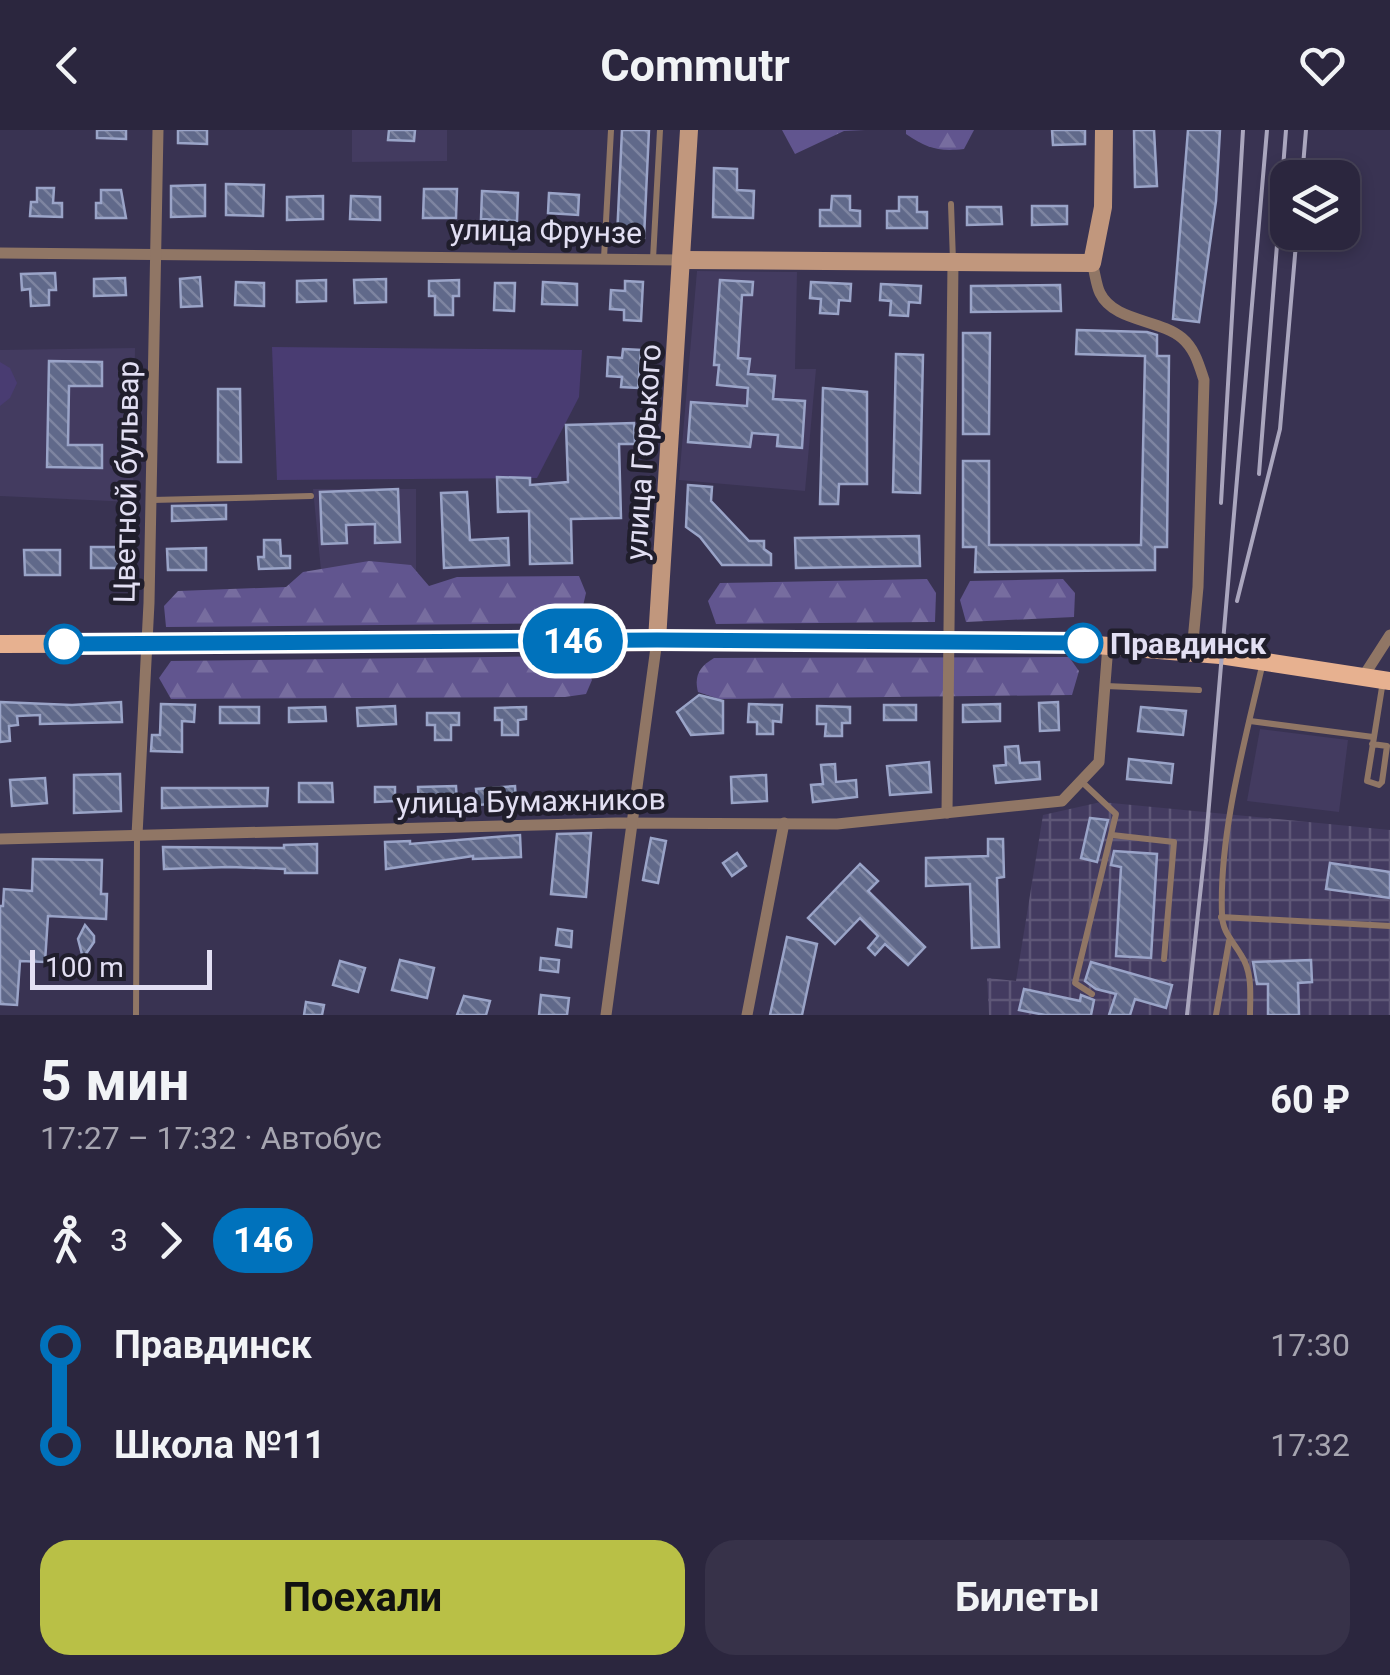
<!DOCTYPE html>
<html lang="ru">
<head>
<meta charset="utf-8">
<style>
  :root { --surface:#2b263e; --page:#373249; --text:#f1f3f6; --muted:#a6a5b0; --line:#474358; --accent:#b9c046 }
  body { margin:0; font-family:Roboto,sans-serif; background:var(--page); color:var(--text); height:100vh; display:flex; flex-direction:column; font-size:38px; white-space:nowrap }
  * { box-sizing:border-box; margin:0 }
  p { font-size:32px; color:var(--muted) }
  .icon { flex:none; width:55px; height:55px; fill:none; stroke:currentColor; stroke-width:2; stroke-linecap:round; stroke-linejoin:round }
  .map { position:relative; height:885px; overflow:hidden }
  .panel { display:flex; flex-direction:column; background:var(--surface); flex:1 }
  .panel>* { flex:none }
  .badge { padding:0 20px; border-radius:32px; font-size:35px; line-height:65px }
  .tools { position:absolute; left:1270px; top:30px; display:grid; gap:20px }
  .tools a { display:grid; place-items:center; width:90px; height:90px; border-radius:20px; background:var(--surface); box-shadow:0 5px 15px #0003,0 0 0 2px var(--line); font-size:50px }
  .scale { position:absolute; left:30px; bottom:25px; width:182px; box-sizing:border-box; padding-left:10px; border:5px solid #e2dff3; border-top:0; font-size:28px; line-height:35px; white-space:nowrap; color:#e2dff3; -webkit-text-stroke:8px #201e2c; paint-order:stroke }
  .map>.badge { position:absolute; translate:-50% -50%; box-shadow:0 0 0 5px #fff }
  .legs { display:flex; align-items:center; gap:15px; height:110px; padding:0 40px; font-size:32px }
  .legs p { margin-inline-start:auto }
  .summary { display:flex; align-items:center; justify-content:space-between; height:170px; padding:0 40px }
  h1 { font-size:55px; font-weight:700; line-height:75px }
  .primary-button { display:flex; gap:20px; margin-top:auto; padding:20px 40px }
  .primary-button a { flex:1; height:115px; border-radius:30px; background:var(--accent); color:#111; font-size:40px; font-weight:700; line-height:115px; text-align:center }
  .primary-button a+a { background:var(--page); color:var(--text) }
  ul { padding:0 40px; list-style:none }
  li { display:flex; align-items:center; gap:35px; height:100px; font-size:38px }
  li i { display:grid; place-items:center; width:15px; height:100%; margin:0 12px; background:currentColor }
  li i::after { content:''; width:25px; height:25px; margin:-12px; border:8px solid; border-radius:50%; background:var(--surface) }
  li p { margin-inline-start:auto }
  li:first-child i { background:linear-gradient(#0000 50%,currentColor 0) }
  li:last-child i { background:linear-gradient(currentColor 50%,#0000 0) }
  header { display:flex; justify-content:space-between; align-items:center; height:130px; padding:0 40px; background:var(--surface); font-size:45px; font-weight:700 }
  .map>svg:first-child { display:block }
  .built { fill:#433b60 }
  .industrial { fill:url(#industrial-grid) }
  .forest { fill:url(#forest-firs) }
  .pitch { fill:#493c72 }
  .building { fill:url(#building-back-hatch); stroke:#9aa4c8; stroke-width:2.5 }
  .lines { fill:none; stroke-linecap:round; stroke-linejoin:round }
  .lane { stroke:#907665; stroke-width:6 }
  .street { stroke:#907665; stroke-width:11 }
  .secondary { stroke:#c1977d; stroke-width:18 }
  .primary { stroke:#e7b190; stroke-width:18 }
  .rail { stroke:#aaa6be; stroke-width:4 }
  .line-1-casing { stroke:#fff; stroke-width:22 }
  .line-1 { stroke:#0072bc; stroke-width:15 }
  .stop-1-dot { fill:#fff; stroke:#0072bc; stroke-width:5 }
  .labels { text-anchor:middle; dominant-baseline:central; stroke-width:9; stroke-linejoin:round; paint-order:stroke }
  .street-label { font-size:30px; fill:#e2dff3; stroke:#201e2c }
  .stop-label { font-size:30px; font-weight:bold; fill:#e2dff3; stroke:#201e2c; text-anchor:start }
</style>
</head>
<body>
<header><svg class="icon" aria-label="back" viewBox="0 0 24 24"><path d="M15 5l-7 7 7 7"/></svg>Commutr<svg class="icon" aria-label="heart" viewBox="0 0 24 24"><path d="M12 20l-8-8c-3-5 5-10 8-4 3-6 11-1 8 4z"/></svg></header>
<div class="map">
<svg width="1390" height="885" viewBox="0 0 1390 885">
  <defs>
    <pattern id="industrial-grid" width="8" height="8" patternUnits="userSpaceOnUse" patternTransform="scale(2.5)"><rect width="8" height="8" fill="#433b60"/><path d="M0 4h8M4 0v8" fill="none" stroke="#5e5777"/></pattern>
    <pattern id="forest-firs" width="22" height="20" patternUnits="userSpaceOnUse" patternTransform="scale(2.5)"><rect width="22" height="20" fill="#61558f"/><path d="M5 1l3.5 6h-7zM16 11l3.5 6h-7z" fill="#776d9f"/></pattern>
    <pattern id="building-back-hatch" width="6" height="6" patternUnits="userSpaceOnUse" patternTransform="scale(2.5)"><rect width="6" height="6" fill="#60698a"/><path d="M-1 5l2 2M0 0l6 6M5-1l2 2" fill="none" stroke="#7e85a1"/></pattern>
  </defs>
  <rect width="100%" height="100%" fill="#393352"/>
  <g class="built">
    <path d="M352,0H447V31L352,32Z"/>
    <path d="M697,141L797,142L795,239H816L805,361L679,350Z"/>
    <path d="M135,218L133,372L0,366V220Z"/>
    <path d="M313,359H416V449L322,450Z"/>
    <path d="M1260,599L1348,610L1339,682L1247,671Z"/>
  </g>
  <path class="industrial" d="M1101,672L1390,700V885H989L987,848L1016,851L1043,685Z"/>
  <g class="forest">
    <path d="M782,0H865L844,1L795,24Z"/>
    <path d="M906,0H974L964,19C938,22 927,18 906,4Z"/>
    <path d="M369,431L411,435L429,456L457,447L579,446L586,463L579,493L166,497L164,476L178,461L286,457L303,442Z"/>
    <path d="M927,449L936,463L935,492L716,494L708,471L720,453Z"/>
    <path d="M1063,449L1075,463L1074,487L966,492L960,470L970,451Z"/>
    <path d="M560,526L583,531L592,550L586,564L565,567L171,569L159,548L171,531Z"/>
    <path d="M1069,527L1079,541L1072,565L719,569L698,562C694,546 699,537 714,528Z"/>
  </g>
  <g class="pitch">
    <path d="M272,217L582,220L579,267L537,348L277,350Z"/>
    <path d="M0,232L10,238L17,253L10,268L0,276Z"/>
  </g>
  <g class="building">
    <path d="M97,0H126V9L97,8Z"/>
    <path d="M178,0H207V14L178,13Z"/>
    <path d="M389,0H415L414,11L388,10Z"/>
    <path d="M622,0H649L644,108L617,107Z"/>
    <path d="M1052,0H1085V14L1053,15Z"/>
    <path d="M1134,0H1154L1157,56L1135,57Z"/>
    <path d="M1188,0H1220L1216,71L1199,192L1173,189Z"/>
    <path d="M714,38L737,39V60L754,61L753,88L713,87Z"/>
    <path d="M226,54L264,55L263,86L226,85Z"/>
    <path d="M205,55V86L171,87V56Z"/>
    <path d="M37,58H54L53,73H62V87L30,86L31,72H37Z"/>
    <path d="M424,59H457L456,88H423Z"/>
    <path d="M101,60H121L126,88H96V73H101Z"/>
    <path d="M482,61L518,63L517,91L481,89Z"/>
    <path d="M549,63L579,65L578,85L548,83Z"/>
    <path d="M323,66V89L287,90V67Z"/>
    <path d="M351,66L380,67V90L350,89Z"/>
    <path d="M832,66H850V80L860,81V96H820V80H831Z"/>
    <path d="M899,67H917V82H927V98H887V81H899Z"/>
    <path d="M1032,76H1067V94L1032,95Z"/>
    <path d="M967,77H1001L1002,94L967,95Z"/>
    <path d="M55,143L56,160H49V175L31,176L30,159L22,160L21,144Z"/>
    <path d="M200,147L202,176L181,177L180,149Z"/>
    <path d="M125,148L126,165L94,166V149Z"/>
    <path d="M386,149V172L355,173L354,150Z"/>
    <path d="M326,150V171L297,172V151Z"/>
    <path d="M459,150V166H453V185H435V166H429V151Z"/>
    <path d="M720,150L753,152L752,165H742L738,228L750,229L748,244L775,246L773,269L805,271L802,318L777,316L778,305L752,303L750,317L688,312L691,272L747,276L748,258L717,255L719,235H714Z"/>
    <path d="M625,151L643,152L641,191L624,190V180L610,179L611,160L625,161Z"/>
    <path d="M236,152L264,153V176L235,175Z"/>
    <path d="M543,152L577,154V175L542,174Z"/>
    <path d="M811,152L851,154L850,171L839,170L838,184L820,183L821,169L810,168Z"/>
    <path d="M495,153H515L514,181L494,180Z"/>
    <path d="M881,154L921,156L920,173L909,172L908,186L890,185L891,171L880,170Z"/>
    <path d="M1060,155L1061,181L971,182V156Z"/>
    <path d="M1077,200L1147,202L1157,205V226H1169L1167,417H1155V440L975,442L976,417H963V331H989V415H1141L1145,226L1076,224Z"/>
    <path d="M963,203H990L989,304H963Z"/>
    <path d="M623,219L641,220L638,258L621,257L622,247L607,246L608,227L622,228Z"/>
    <path d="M896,224L923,225L920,363L893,362Z"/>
    <path d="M49,231L102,232V256H69L68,315H102V338L47,337Z"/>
    <path d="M823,258L867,262V354H839L838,374H820Z"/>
    <path d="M218,259H240L241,332H218Z"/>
    <path d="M634,293L635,314H619L621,388L571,389L572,433L530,434L529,381L498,382L497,347L530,348V355L568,352L566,295Z"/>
    <path d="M688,355L712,357L711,371L749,411H764V419L771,424V435H722L700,407L686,397Z"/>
    <path d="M398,359L400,412L375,413V394L346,395L347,413L322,414L320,362Z"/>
    <path d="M467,362L470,410L508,408L509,435L444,438L441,363Z"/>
    <path d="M226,375V389L172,391V376Z"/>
    <path d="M919,406L920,436L796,438L795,408Z"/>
    <path d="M264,410H280L281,426H290V438L259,439L258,427H264Z"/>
    <rect x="91" y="417" width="30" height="21"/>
    <path d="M206,418V440H168L167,419Z"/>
    <path d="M24,420H60V445H25Z"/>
    <path d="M699,565L723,571V603L691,605L677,582Z"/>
    <path d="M0,572L72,575L121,572L122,592L40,594V585L17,586L18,595L9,596L10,611L0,612Z"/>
    <path d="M1058,572L1059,600L1040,601L1039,573Z"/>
    <path d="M161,574L195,575L194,592L182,591V622L151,621L152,605H160Z"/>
    <path d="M749,574L782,575L781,592L773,591V604H757V592H748Z"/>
    <path d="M1000,574V591L963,592V575Z"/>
    <rect x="884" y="575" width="32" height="15"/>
    <path d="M395,576L396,594L358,596L357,578Z"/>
    <path d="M817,576L850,577V593H842V606H825L826,594H817Z"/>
    <rect x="220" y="577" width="39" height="16"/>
    <path d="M325,577L326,591L289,592V578Z"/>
    <path d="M526,577V589L518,590V605H502V590H495V578Z"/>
    <path d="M1141,577L1186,581L1183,605L1138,601Z"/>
    <path d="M427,583H459V595H451V610H435V595H427Z"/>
    <path d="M1018,616L1020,633L1039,632L1040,649L996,653L994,636L1006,635L1005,617Z"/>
    <path d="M1129,629L1173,634L1171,653L1127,649Z"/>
    <path d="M929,632L931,662L890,665L887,636Z"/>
    <path d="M835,634L836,652L856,650L857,667L813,672L811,655L823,654L821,635Z"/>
    <path d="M120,644L121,681L74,683V645Z"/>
    <path d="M766,645L767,671L732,673L731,647Z"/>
    <path d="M45,648L47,673L12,676L10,650Z"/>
    <path d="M299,653H332L333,672H299Z"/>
    <path d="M456,656L457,674L419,676L418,657Z"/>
    <path d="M515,656L516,672L478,675L476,659Z"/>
    <path d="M375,657H395V671L375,672Z"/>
    <path d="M162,658H268L267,676L162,678Z"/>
    <path d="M1090,688L1108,690L1097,732L1081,728Z"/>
    <path d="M591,703L586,767L551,764L557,704Z"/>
    <path d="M520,705L521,727L473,729V726L386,739L385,712L410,711V714Z"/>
    <path d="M651,708L666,711L658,753L643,750Z"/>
    <path d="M988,709H1003L1004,747L997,748L999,817L972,818L970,754L926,756V728L988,726Z"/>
    <path d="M317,714V743H285V739L230,737L164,739L163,717L284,718V715Z"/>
    <path d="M1114,721L1157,724L1151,828L1116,826L1121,737L1111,735Z"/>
    <path d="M737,723L746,736L732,746L723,733Z"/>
    <path d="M33,729L102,730L101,764H107L106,789L48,786L45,832L20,831L17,875L0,874V776H3L4,759L32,761Z"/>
    <path d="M1330,733L1390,742V768L1326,759Z"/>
    <path d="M860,734L878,751L868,761L925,817L908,835L885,814L875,825L868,818L878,806L860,788L835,814L808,788Z"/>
    <path d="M85,795L94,806V812L83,828L78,809Z"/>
    <path d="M558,799L572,801L571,817L556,815Z"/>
    <path d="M787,807L817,814L802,885H770Z"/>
    <path d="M541,828L559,830L558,842L540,840Z"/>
    <path d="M400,830L434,838L427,868L392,860Z"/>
    <path d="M1311,830L1312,852L1298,853L1299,885H1268V854H1257L1253,832Z"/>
    <path d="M340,831L365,838L358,862L333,855Z"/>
    <path d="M1091,832L1172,855L1166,878L1135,869L1130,885H1109L1116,864L1096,859L1085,851Z"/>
    <path d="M1024,859L1080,871L1081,865L1094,870L1091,885H1045L1019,880Z"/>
    <path d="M541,865L569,868L567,885H539Z"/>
    <path d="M464,866L490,871L486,885H457Z"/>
    <path d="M306,872L324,875L322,885H304Z"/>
  </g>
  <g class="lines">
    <g class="lane">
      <path d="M951,74L953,131"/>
      <path d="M604,128L611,0"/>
      <path d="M653,129L660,0"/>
      <path d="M152,370L311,366"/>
      <path d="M1106,556L1199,560"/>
      <path d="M1250,591L1373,607"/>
      <path d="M1372,614L1387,616L1382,652L1379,655L1367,651L1383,551"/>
      <path d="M1082,652L1116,684L1075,853L1092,864"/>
      <path d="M1112,705L1174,712L1164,829"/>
      <path d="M1221,787L1390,796"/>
      <path d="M136,885L137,707"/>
      <path d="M1216,885L1229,811"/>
      <path d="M1250,885C1250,865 1253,843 1241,825C1233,811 1222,802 1222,784C1219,703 1245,611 1263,532"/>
    </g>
    <g class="street">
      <path d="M0,123L683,130"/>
      <path d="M1092,133C1095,142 1096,155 1100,163C1114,192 1160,189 1182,208C1195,219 1199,235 1204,250L1198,457L1192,522"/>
      <path d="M1363,547L1390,505"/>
      <path d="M947,683L953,132"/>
      <path d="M137,705L149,473L158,0"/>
      <path d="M0,709L617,693L837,694L1062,671L1099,632L1108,515"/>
      <path d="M606,885L657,510"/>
      <path d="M747,885L784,693"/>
    </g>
    <g class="secondary">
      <path d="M683,130L1092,133L1103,77L1104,0"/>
      <path d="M657,510L689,0"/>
    </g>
    <path class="primary" d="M0,514L1047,511L1220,525L1390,551"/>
    <g class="rail">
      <path d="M1302,48L1306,0"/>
      <path d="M1259,344L1286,0"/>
      <path d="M1221,373L1243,0"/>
      <path d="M1237,471L1280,299L1297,102"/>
      <path d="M1187,885L1206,710L1267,0"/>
    </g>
  </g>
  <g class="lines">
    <defs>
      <path id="line-1" d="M64,514L657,510L1083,513"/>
    </defs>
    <use href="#line-1" class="line-1-casing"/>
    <use href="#line-1" class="line-1"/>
  </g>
  <g class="stop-1-dot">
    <circle cx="1083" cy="513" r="18"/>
    <circle cx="64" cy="514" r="18"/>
  </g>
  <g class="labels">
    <g class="street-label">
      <text transform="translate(546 101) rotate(1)">улица Фрунзе</text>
      <text transform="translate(643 322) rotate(-86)">улица Горького</text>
      <text transform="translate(126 352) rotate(-89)">Цветной бульвар</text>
      <text transform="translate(531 671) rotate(-1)">улица Бумажников</text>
    </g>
    <g class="stop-label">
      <text x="1110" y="513">Правдинск</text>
    </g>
  </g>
</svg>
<div class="tools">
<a><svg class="icon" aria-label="layers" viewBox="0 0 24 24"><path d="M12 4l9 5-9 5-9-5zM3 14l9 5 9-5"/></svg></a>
</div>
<div class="scale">100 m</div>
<b class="badge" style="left:573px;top:511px;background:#0072bc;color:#fff">146</b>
</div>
<section class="panel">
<div class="summary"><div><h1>5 мин</h1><p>17:27 – 17:32 · Автобус</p></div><b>60 ₽</b></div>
<div class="legs"><svg class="icon" aria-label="walk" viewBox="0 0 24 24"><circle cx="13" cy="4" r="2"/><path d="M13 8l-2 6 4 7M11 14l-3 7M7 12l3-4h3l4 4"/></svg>3<svg class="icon" aria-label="forward" viewBox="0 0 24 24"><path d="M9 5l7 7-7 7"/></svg><b class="badge" style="background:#0072bc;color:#fff">146</b></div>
<ul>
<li><i style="color:#0072bc"></i><b>Правдинск</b><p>17:30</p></li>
<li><i style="color:#0072bc"></i><b>Школа №11</b><p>17:32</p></li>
</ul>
<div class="primary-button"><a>Поехали</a><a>Билеты</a></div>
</section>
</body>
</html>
